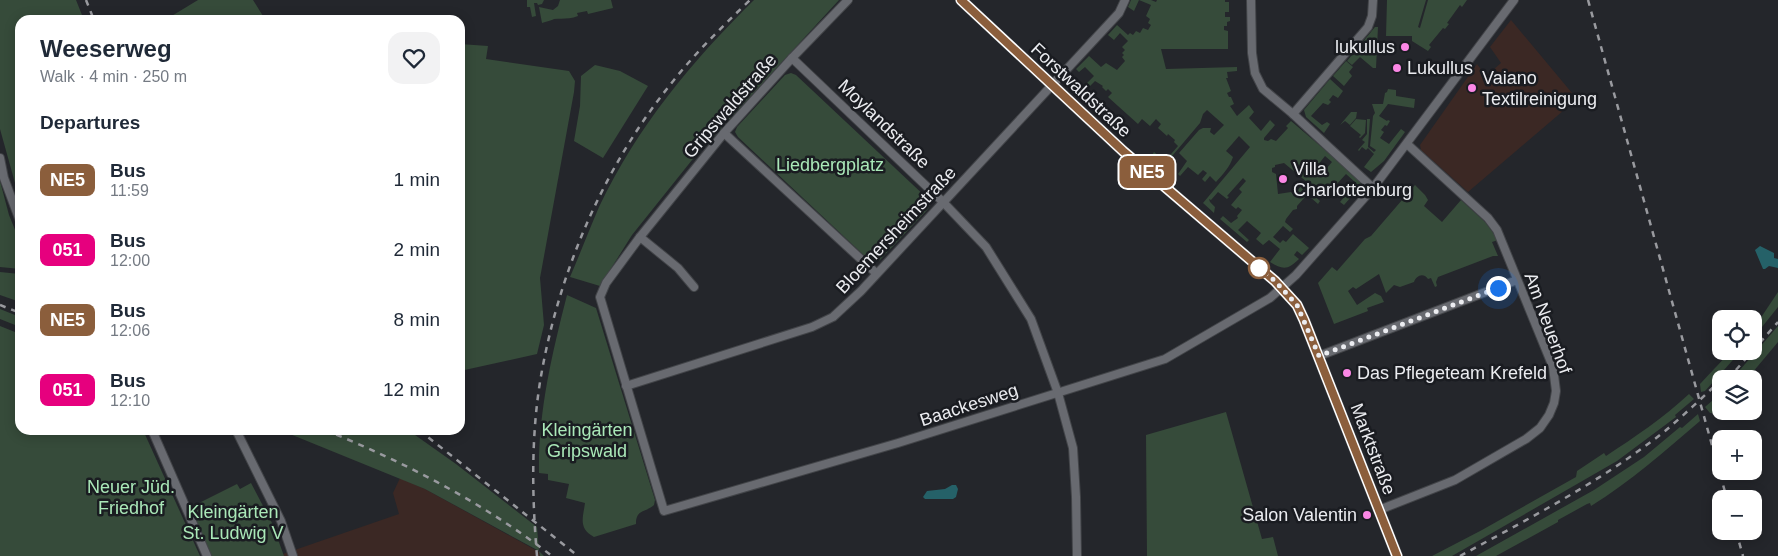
<!DOCTYPE html>
<html lang="en">
<head>
<meta charset="utf-8">
<style>
  :root { --surface:#fff; --page:#f2f2f3; --text:#1f2937; --muted:#747a83 }
  body { margin:0; font-family:Helvetica,sans-serif; background:var(--page); color:var(--text); height:100vh; display:flex; flex-direction:column; font-size:19px; white-space:nowrap }
  * { box-sizing:border-box; margin:0 }
  p { font-size:16px; color:var(--muted) }
  .icon { flex:none; width:28px; height:28px; fill:none; stroke:currentColor; stroke-width:2; stroke-linecap:round; stroke-linejoin:round }
  .map { position:relative; flex:1; overflow:hidden }
  .drawer { position:absolute; left:15px; top:15px; width:450px; height:420px; display:flex; flex-direction:column; background:var(--surface); border-radius:15px; box-shadow:0 2px 12px #0003 }
  .drawer>* { flex:none }
  .badge { padding:0 10px; border-radius:8px; font-size:18px; line-height:32px }
  .buttons { position:absolute; left:1712px; top:310px; display:grid; gap:10px }
  .buttons a { display:grid; place-items:center; width:50px; height:50px; border-radius:10px; background:var(--surface); box-shadow:0 2px 12px #0003; font-size:25px }
  .you { position:absolute; width:25px; height:25px; margin:-12px; border:4px solid #fff; border-radius:50%; background:#1a73e8; box-shadow:0 0 0 8px #1a73e833 }
  .map>.badge { position:absolute; translate:-50% -50%; box-shadow:0 0 0 2px #fff }
  h2 { padding:0 25px; font-size:19px; line-height:45px }
  .round { display:grid; place-items:center; flex:none; width:52px; height:52px; border-radius:15px; background:var(--page) }
  .headline { display:flex; align-items:center; justify-content:space-between; height:85px; padding:0 25px }
  h1 { font-size:24px; font-weight:600; line-height:38px }
  ul { padding:0; list-style:none }
  li { display:flex; align-items:center; gap:15px; height:70px; padding:0 25px }
  li div { flex:1 }
  li b { display:block; font-size:19px }
  li em { font-style:normal }
  li .badge { min-width:55px; font-weight:700; text-align:center }
  .map>svg:first-child { display:block }
  .commercial { fill:#3b2824 }
  .green { fill:#364b3a; fill-rule:evenodd }
  .water { fill:#256168 }
  .lines { fill:none; stroke-linecap:round; stroke-linejoin:round }
  .minor-casing { stroke:#424448; stroke-width:10 }
  .tertiary-casing { stroke:#424448; stroke-width:12 }
  .minor { stroke:#686a70; stroke-width:8 }
  .tertiary { stroke:#686a70; stroke-width:10 }
  .rail { stroke:#999a9f; stroke-width:2.5; stroke-dasharray:6 6; stroke-linecap:butt }
  .line-casing { stroke:#fff; stroke-width:11 }
  .line { stroke:#8b5e3c; stroke-width:8 }
  .walk { stroke:#ebecf0; stroke-width:5; stroke-dasharray:0 9 }
  .poi-dot { fill:#fb87e5; stroke:#1a1c21; stroke-width:2 }
  .stop-dot { fill:#fff; stroke:#8b5e3c; stroke-width:2.5 }
  .labels { text-anchor:middle; dominant-baseline:central; stroke-width:5; stroke-linejoin:round; paint-order:stroke }
  .poi-label { font-size:18px; fill:#ebecf0; stroke:#1a1c21; text-anchor:start }
  .street-label { font-size:18px; fill:#ebecf0; stroke:#1a1c21 }
  .park-label { font-size:18px; fill:#aae8b8; stroke:#1a1c21 }
</style>
</head>
<body>
<div class="map">
<svg width="1778" height="556" viewBox="0 0 1778 556">
  <rect width="100%" height="100%" fill="#24262b"/>
  <g class="commercial">
    <path d="M1511,20L1577,99L1468,192L1421,150L1420,145L1477,64L1486,76L1501,63L1490,47Z"/>
    <path d="M400,478L425,489L539,552L540,556H284L283,554L399,514L393,493Z"/>
  </g>
  <g class="green">
    <path d="M0,0H76L82,15L79,16L81,20H20V201L0,129Z"/>
    <path d="M198,0H253L263,16L363,20H165Z"/>
    <path d="M527,0H544L542,4L538,5L537,3H534L536,16L532,17L530,7H527Z"/>
    <path d="M560,0H611L613,8L588,14L587,11L577,13L578,16C569,20 561,18 554,19C552,20 546,22 542,23L539,7L553,10L558,6Z"/>
    <path d="M754,0H839L692,160L632,235L600,286L570,277C580,254 589,230 599,207C637,127 692,61 754,0Z"/>
    <path d="M1131,0H1151L1156,2L1157,0H1225V2H1229V12H1225V17H1230V21L1227,22V26H1224V30L1228,31V49H1161L1166,69L1237,67V71L1227,72L1228,78H1226L1231,91L1227,93L1229,97H1231L1234,104L1230,106L1237,116L1249,105L1254,112L1249,118L1261,131L1270,120L1275,125L1264,138V140L1268,141L1271,139L1276,141L1288,128L1286,126L1291,121L1358,178L1361,183L1359,188L1344,205L1340,202L1356,183L1346,174L1325,197L1284,163L1275,165V167L1272,168V172L1276,174L1278,194L1291,192L1294,195L1302,185L1320,201L1318,204L1309,196L1305,197L1297,206V209L1295,208L1297,209L1293,210L1286,219L1285,222L1293,229L1290,232L1283,226L1273,237L1280,243L1283,240L1286,242L1293,234L1309,248L1302,255L1297,251L1294,255L1299,259C1288,270 1283,270 1270,262L1280,249L1269,240L1263,245L1256,239L1261,233L1247,221L1238,230L1249,240L1247,242L1220,219L1223,216L1231,223L1238,218L1237,216L1242,210L1238,207L1236,209L1231,205L1242,192L1239,189L1246,181L1243,178L1227,196L1229,197L1227,199L1218,192L1211,200L1209,199L1210,202L1215,207L1214,213L1203,203L1250,147L1239,136L1226,151L1233,157C1230,167 1223,174 1216,182L1210,176L1205,182L1202,179L1207,173L1203,170L1198,175L1188,167L1180,176L1178,174L1187,161L1179,153L1199,130L1203,128H1211L1210,132L1214,135L1224,125L1207,110L1203,114L1200,123L1162,168L1150,158L1154,152L1165,161L1178,146L1174,142L1175,140L1168,134L1167,136L1158,128L1161,124L1156,119L1150,126L1142,119L1138,124L1108,97L1112,93L1108,89L1106,91L1102,87L1103,86L1095,81L1090,86L1087,83L1094,76L1085,67L1079,72L1076,69L1089,56L1101,67L1106,63L1117,70L1125,61L1122,57L1124,55L1122,53L1125,50L1122,47L1128,41L1120,33L1114,40L1108,35L1117,25L1128,35L1130,33L1133,35L1136,31L1140,33L1143,28L1148,30L1151,25L1148,23L1150,19L1146,16L1151,5L1139,0L1134,11L1128,7ZM1325,156L1332,162L1320,176L1314,170Z"/>
    <path d="M1387,0H1426L1418,27L1420,28L1428,0H1467L1462,7L1460,5L1447,23L1449,24L1445,29L1443,28L1429,45L1431,47L1428,51L1412,41V36H1386Z"/>
    <path d="M1375,27H1378L1376,68H1373L1360,57L1352,65L1347,61Z"/>
    <path d="M460,44L488,46L486,59L569,71L575,81L574,92L540,278L544,325L537,354L460,371Z"/>
    <path d="M1346,61L1353,67L1349,72L1352,76L1344,86L1333,76Z"/>
    <path d="M595,65L620,71L648,86L603,158L574,141L580,106L581,76Z"/>
    <path d="M791,73L796,75L928,199L930,204L928,209L880,260L875,263L870,261L738,137L735,132L737,127L785,75Z"/>
    <path d="M1330,79L1343,91L1338,98L1333,95L1329,100L1331,102L1328,105L1323,103L1311,116L1322,125L1327,122L1330,124L1324,133L1306,117L1304,110Z"/>
    <path d="M1388,89L1396,90V96L1415,99L1414,108L1388,104L1379,116L1387,121L1388,120L1390,121L1387,126L1385,125L1381,130L1384,132L1380,138L1389,144L1401,129L1405,132L1384,161L1371,172L1364,167L1374,154L1368,148L1366,150L1362,147L1359,151L1358,150L1365,142L1362,140L1367,134V119H1370L1368,147L1374,152L1376,150L1370,146L1373,116L1375,113L1372,104H1383L1385,93L1387,92Z"/>
    <path d="M1088,94L1100,106L1097,110L1084,98Z"/>
    <path d="M1351,112H1357L1356,118L1350,125L1345,121L1340,125Z"/>
    <path d="M1356,119L1366,120L1365,133L1360,138L1359,137L1361,135L1350,126Z"/>
    <path d="M0,181L9,215L20,242V269L0,267Z"/>
    <path d="M1415,185L1425,195L1428,200L1424,206L1442,222L1461,200L1485,222L1497,238L1498,240L1492,242L1498,256H1493L1438,277L1436,282L1437,286L1435,287L1431,278L1428,279C1423,272 1416,276 1414,282L1400,287L1394,285L1386,293L1379,274L1356,289L1353,287L1348,291L1357,305L1375,293L1381,296L1384,302L1367,308L1368,311L1334,324L1318,283L1332,267L1337,271L1365,239L1371,236Z"/>
    <path d="M0,272L20,274V302L0,295Z"/>
    <path d="M1778,292V307L1754,337V328Z"/>
    <path d="M567,295L596,308L655,500L654,505C645,513 636,509 636,524L594,537C578,528 583,518 585,503L566,498L569,484L548,480V474L539,473C538,412 552,354 567,295Z"/>
    <path d="M0,309L20,317V327L0,319Z"/>
    <path d="M0,326L20,334V430H143L200,556H0Z"/>
    <path d="M1778,326V342L1747,379H1732Z"/>
    <path d="M1731,351H1741L1705,391L1701,392L1700,384Z"/>
    <path d="M1721,393V404L1713,413H1710L1705,407Z"/>
    <path d="M1689,394L1694,399L1675,415L1676,417L1617,461L1452,556H1432L1482,530L1576,477L1577,471L1604,453L1606,456C1635,437 1663,418 1689,394Z"/>
    <path d="M1226,412L1262,539L1273,537L1278,556H1147L1146,435Z"/>
    <path d="M1698,414L1700,421C1665,451 1630,482 1591,506L1590,503L1587,504L1558,520V522L1496,556H1476L1594,490L1644,457L1680,427L1682,428Z"/>
    <path d="M280,430H408L456,464L537,527L539,551L544,556H540L539,551L425,489Z"/>
    <path d="M251,483L272,523L284,556H212L189,508L237,484L240,489Z"/>
  </g>
  <g class="water">
    <path d="M1760,246L1774,253V258L1778,259V268L1769,266L1765,269H1763L1755,250Z"/>
    <path d="M952,485H956L958,489L956,497L953,499H925L923,497L927,491L945,489Z"/>
  </g>
  <g class="lines">
    <defs>
      <g id="minor">
        <path d="M848,0L792,58L724,133L640,237L606,283L600,297L664,511L898,443L1165,359L1270,298L1296,275L1373,188L1514,0"/>
        <path d="M1251,0L1252,53L1255,73L1263,89L1293,114L1373,188"/>
        <path d="M792,58L943,202L986,247L1031,319L1058,393L1073,448L1076,497L1077,556"/>
        <path d="M1293,114L1368,27L1372,16L1373,0"/>
        <path d="M724,133L876,273"/>
        <path d="M0,158L4,178L20,221"/>
        <path d="M640,237L678,268L694,287"/>
        <path d="M1319,356L1517,280"/>
        <path d="M626,386L812,327L833,317L861,291L1119,13L1125,0"/>
        <path d="M152,430L207,556"/>
        <path d="M236,430L281,521L293,556"/>
        <path d="M1379,510L1455,480L1526,439L1540,428L1549,415L1554,403L1556,391L1553,367L1497,230L1488,218L1407,144"/>
      </g>
      <path id="tertiary" d="M961,0L1123,151L1275,281L1297,305L1304,320L1397,556"/>
    </defs>
    <use href="#minor" class="minor-casing"/>
    <use href="#tertiary" class="tertiary-casing"/>
    <use href="#minor" class="minor"/>
    <use href="#tertiary" class="tertiary"/>
    <g class="rail">
      <path d="M86,0L94,20"/>
      <path d="M1588,0L1727,499"/>
      <path d="M0,305L20,313"/>
      <path d="M1728,379L1778,322"/>
      <path d="M325,430C406,463 482,502 552,556"/>
      <path d="M419,430L578,556"/>
      <path d="M1736,531L1743,556"/>
      <path d="M537,556C532,498 531,439 540,382C558,273 604,165 674,80C697,51 723,26 750,0"/>
      <path d="M1460,556C1530,518 1602,481 1665,431C1684,415 1703,397 1721,380"/>
    </g>
  </g>
  <g class="lines">
    <defs>
      <path id="line" d="M961,0L1123,151L1275,281L1297,305L1304,320L1397,556"/>
    </defs>
    <use href="#line" class="line-casing"/>
    <use href="#line" class="line"/>
    <path class="walk" d="M1259,268L1275,281L1297,305L1319,356L1498,288"/>
  </g>
  <g class="poi-dot">
    <circle cx="1405" cy="47" r="5"/>
    <circle cx="1397" cy="68" r="5"/>
    <circle cx="1472" cy="88" r="5"/>
    <circle cx="1283" cy="179" r="5"/>
    <circle cx="1347" cy="373" r="5"/>
    <circle cx="1367" cy="515" r="5"/>
  </g>
  <circle class="stop-dot" cx="1259" cy="268" r="10"/>
  <g class="labels">
    <g class="poi-label">
      <text x="1395" y="47" text-anchor="end">lukullus</text>
      <text x="1407" y="68">Lukullus</text>
      <text x="1482" y="78">Vaiano<tspan x="1482" dy="21">Textilreinigung</tspan></text>
      <text x="1293" y="169">Villa<tspan x="1293" dy="21">Charlottenburg</tspan></text>
      <text x="1357" y="373">Das Pflegeteam Krefeld</text>
      <text x="1357" y="515" text-anchor="end">Salon Valentin</text>
    </g>
    <g class="street-label">
      <text transform="translate(1081 90) rotate(43)">Forstwaldstraße</text>
      <text transform="translate(730 106) rotate(-49)">Gripswaldstraße</text>
      <text transform="translate(884 124) rotate(44)">Moylandstraße</text>
      <text transform="translate(896 230) rotate(-47)">Bloemersheimstraße</text>
      <text transform="translate(1548 323) rotate(70)">Am Neuerhof</text>
      <text transform="translate(969 405) rotate(-18)">Baackesweg</text>
      <text transform="translate(1373 449) rotate(69)">Marktstraße</text>
    </g>
    <g class="park-label">
      <text x="830" y="165">Liedbergplatz</text>
      <text x="587" y="430">Kleingärten<tspan x="587" dy="21">Gripswald</tspan></text>
      <text x="131" y="487">Neuer Jüd.<tspan x="131" dy="21">Friedhof</tspan></text>
      <text x="233" y="512">Kleingärten<tspan x="233" dy="21">St. Ludwig V</tspan></text>
    </g>
  </g>
</svg>
<div class="buttons">
<a><svg class="icon" aria-label="locate" viewBox="0 0 24 24"><circle cx="12" cy="12" r="6"/><path d="M12 2v4M12 18v4M2 12h4M18 12h4"/></svg></a>
<a><svg class="icon" aria-label="layers" viewBox="0 0 24 24"><path d="M12 4l9 5-9 5-9-5zM3 14l9 5 9-5"/></svg></a>
<a>+</a>
<a>−</a>
</div>
<div class="you" style="left:1498px;top:288px"></div>
<b class="badge" style="left:1147px;top:172px;background:#8b5e3c;color:#fff">NE5</b>
<section class="drawer">
<div class="headline"><div><h1>Weeserweg</h1><p>Walk · 4 min · 250 m</p></div><a class="round"><svg class="icon" aria-label="heart" viewBox="0 0 24 24"><path d="M12 20l-8-8c-3-5 5-10 8-4 3-6 11-1 8 4z"/></svg></a></div>
<h2>Departures</h2>
<ul>
<li><span class="badge" style="background:#8b5e3c;color:#fff">NE5</span><div><b>Bus</b><p>11:59</p></div><em>1 min</em></li>
<li><span class="badge" style="background:#e6007e;color:#fff">051</span><div><b>Bus</b><p>12:00</p></div><em>2 min</em></li>
<li><span class="badge" style="background:#8b5e3c;color:#fff">NE5</span><div><b>Bus</b><p>12:06</p></div><em>8 min</em></li>
<li><span class="badge" style="background:#e6007e;color:#fff">051</span><div><b>Bus</b><p>12:10</p></div><em>12 min</em></li>
</ul>
</section>
</div>
</body>
</html>
